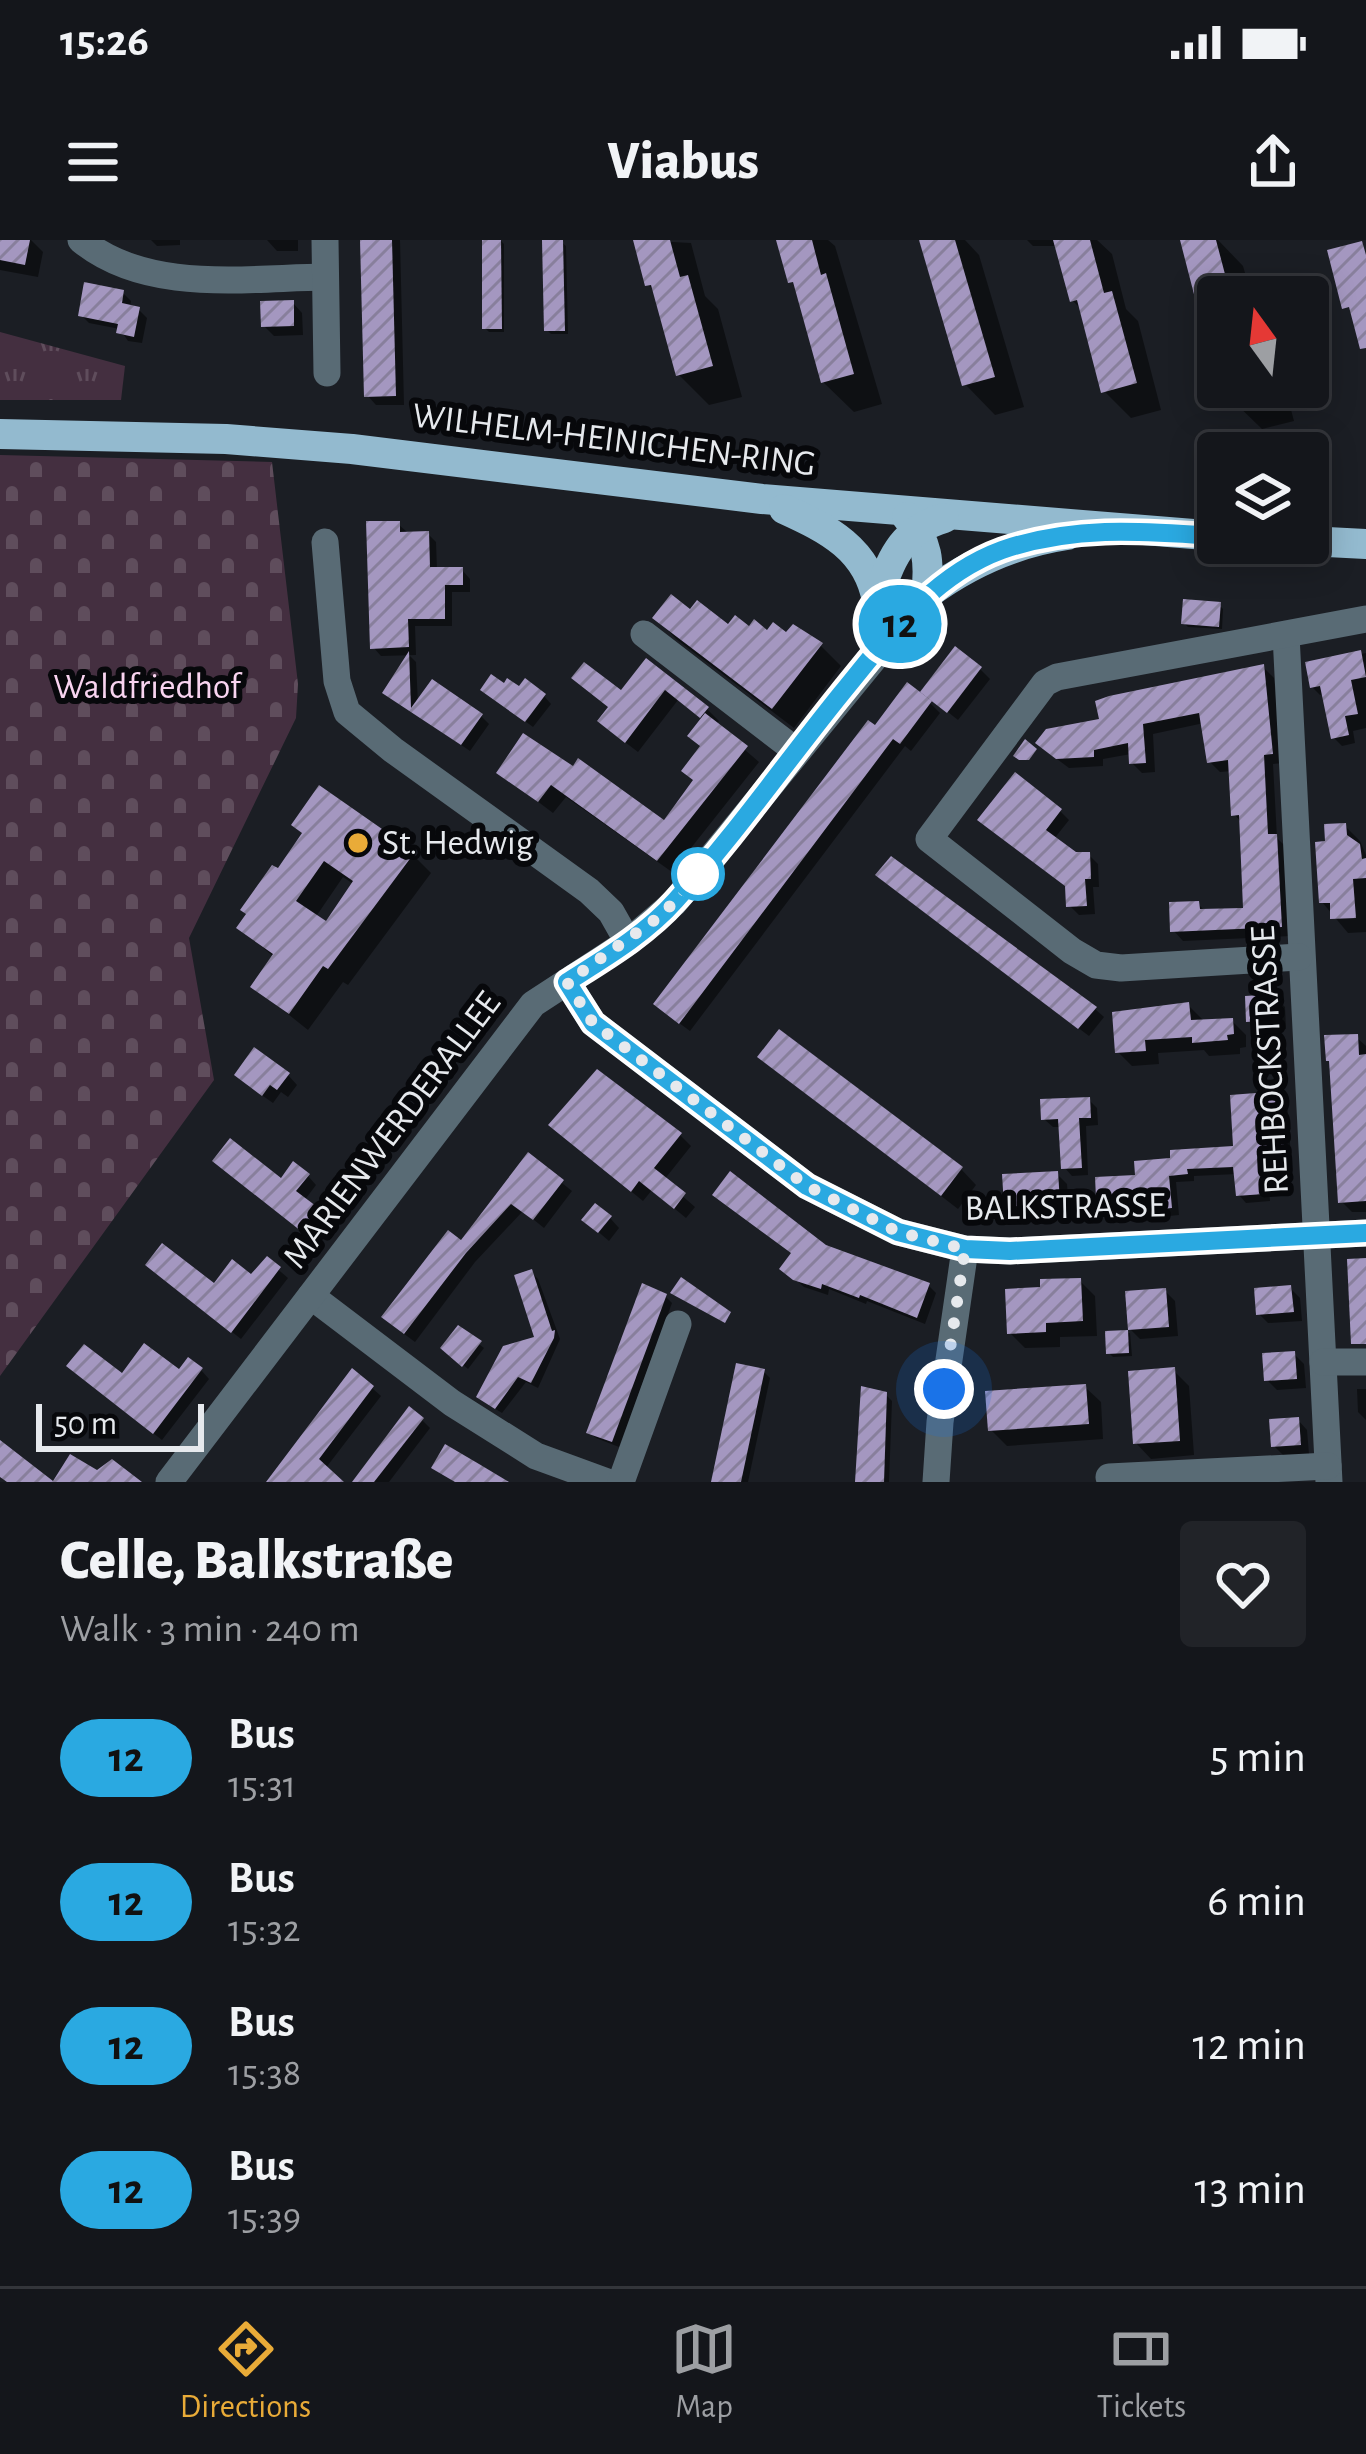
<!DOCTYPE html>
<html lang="en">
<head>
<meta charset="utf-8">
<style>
  :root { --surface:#14161b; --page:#212328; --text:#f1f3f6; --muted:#9d9fa3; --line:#33353a; --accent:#e9ab38 }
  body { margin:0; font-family:"Alegreya Sans",sans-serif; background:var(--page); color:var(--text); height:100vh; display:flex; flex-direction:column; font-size:45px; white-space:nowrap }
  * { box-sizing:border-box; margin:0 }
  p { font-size:39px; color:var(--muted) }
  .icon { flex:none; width:66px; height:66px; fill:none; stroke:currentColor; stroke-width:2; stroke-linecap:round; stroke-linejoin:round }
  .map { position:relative; height:1242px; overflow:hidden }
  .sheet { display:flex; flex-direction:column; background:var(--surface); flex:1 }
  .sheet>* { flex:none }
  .badge { padding:0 24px; border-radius:39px; font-size:42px; line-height:78px }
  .needle { width:78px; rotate:345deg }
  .buttons { position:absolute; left:1197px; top:36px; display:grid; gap:24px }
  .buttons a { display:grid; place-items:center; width:132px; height:132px; border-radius:12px; background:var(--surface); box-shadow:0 6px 30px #0003,0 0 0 3px var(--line); font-size:60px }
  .scale { position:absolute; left:36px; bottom:30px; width:168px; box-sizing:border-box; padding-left:12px; border:6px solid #e6e9ed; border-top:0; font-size:33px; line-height:42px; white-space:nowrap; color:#e6e9ed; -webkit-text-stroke:9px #07080b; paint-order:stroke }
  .you { position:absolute; width:60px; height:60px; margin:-30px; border:9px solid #fff; border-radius:50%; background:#1a73e8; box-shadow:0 0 0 18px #1a73e833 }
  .map>.badge { position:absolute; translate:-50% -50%; box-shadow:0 0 0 6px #fff }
  .round { display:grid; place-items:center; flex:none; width:126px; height:126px; border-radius:12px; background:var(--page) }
  .head { display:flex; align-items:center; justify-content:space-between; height:204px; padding:0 60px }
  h1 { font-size:57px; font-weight:800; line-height:90px }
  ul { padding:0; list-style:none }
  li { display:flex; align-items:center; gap:36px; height:144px; padding:0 60px }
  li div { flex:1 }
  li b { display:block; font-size:45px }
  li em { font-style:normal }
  li .badge { min-width:132px; font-weight:700; text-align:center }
  .status { display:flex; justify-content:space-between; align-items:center; height:84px; padding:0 60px; background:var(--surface); direction:ltr }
  .status svg { height:33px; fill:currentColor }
  header { display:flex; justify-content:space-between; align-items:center; height:156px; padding:0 60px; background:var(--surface); font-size:54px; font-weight:800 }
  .menu { display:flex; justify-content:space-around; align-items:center; height:168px; border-top:3px solid var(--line); background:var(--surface); font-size:33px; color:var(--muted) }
  .menu a { display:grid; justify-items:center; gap:6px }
  .menu .active { color:var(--accent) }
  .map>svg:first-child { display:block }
  .grass { fill:url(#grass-tufts) }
  .cemetery { fill:url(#cemetery-stones) }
  .shadow { fill:#0007; fill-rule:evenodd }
  .building { fill:url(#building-hatch); fill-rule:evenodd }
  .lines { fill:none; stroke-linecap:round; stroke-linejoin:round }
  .minor { stroke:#596b75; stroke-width:27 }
  .major { stroke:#93bacf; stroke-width:30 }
  .line-casing { stroke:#fff; stroke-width:27 }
  .line { stroke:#2aa9e1; stroke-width:18 }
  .walk { stroke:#e6e9ed; stroke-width:12; stroke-dasharray:0 21.6 }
  .poi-dot { fill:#e9ab38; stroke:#07080b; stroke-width:4.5 }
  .stop-dot { fill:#fff; stroke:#2aa9e1; stroke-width:6 }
  .labels { text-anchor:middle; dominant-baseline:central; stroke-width:12; stroke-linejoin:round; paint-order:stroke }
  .street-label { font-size:36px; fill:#e6e9ed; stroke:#07080b }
  .park-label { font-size:36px; fill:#f9d4f0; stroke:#07080b }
  .poi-label { font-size:36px; fill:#e6e9ed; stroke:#07080b; text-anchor:start }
</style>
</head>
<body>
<div class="status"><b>15:26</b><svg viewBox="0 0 49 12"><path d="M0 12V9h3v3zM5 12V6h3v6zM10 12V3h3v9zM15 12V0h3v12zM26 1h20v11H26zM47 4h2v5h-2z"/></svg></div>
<header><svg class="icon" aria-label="menu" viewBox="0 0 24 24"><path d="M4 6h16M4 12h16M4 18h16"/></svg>Viabus<svg class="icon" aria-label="share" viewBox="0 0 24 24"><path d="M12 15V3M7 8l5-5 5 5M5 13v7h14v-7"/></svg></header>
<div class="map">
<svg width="1366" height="1242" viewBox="0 0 1366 1242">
  <defs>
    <pattern id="grass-tufts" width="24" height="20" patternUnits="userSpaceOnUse" patternTransform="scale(3)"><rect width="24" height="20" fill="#442f40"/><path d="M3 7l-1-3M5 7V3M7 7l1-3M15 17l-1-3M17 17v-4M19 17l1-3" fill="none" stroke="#5f4d5c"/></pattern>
    <pattern id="cemetery-stones" width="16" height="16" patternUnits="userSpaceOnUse" patternTransform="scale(3)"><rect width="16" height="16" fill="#442f40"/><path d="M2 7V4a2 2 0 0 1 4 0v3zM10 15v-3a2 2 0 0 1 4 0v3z" fill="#5f4d5c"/></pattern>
    <pattern id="building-hatch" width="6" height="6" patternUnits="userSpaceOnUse" patternTransform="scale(3)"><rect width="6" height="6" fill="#a497c0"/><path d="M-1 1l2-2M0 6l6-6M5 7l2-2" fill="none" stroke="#887f9c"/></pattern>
  </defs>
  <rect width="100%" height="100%" fill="#1b1e24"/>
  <path class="grass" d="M0,92L125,126L121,160H0Z"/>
  <path class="cemetery" d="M0,215L272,222L298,444L296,478L189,698L214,840L0,1136Z"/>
  <g class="shadow">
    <path d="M0,0H31L43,12L38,37L0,30Z"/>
    <path d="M151,0H180V5L157,6Z"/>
    <path d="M298,0V11H277L267,0Z"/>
    <path d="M363,0H400L404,165H376L367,155Z"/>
    <path d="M500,0L504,4V92H489L485,88Z"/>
    <path d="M636,0L691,3L705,56L718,69L742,157L709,165L679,135L657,53L648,45Z"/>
    <path d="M780,0H828L835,6L882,164L854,172L823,142Z"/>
    <path d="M923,0H965L979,15L1024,167L995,175L965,144Z"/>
    <path d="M1027,0H1097L1112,14L1126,69L1138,81L1161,170L1131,178L1104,151L1083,71L1072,60L1055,6H1033Z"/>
    <path d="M1194,0H1218L1243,26L1252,57H1218V109L1208,69L1198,60Z"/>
    <path d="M561,2L566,6L568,94H551L547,90Z"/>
    <path d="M123,53L131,61L130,68L139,70L147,78L142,103L128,101L120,89L89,83L81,75Z"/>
    <path d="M293,63L302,73L303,95L274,96L264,86Z"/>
    <path d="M1228,147H1285L1294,181L1262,189L1231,159Z"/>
    <path d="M398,284L407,292L428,294L436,302L437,330H462L470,339V352H452V386H415L416,415L381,416L373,407Z"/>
    <path d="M1219,365L1223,369L1222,389L1188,387L1184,383Z"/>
    <path d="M691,373L729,389L821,406L841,426L794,488L676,399L656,378Z"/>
    <path d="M1366,413V488L1353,491L1355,503L1342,506L1334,498L1325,454L1320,455L1312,447L1309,424Z"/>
    <path d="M410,416L416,422L418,464L481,476L489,484L470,511L386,453Z"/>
    <path d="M647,422L707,469L719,481L716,485L759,522L672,632L566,557L553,573L500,533L524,497L665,584L696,541L703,479L678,460L638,512L613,493L622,454Z"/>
    <path d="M1263,427L1274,438L1282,523L1273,524L1277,598L1286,607L1291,696L1183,701L1173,690L1198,664L1206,672L1246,671L1243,584L1234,574L1232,531L1220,532L1210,522L1204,483L1153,494L1155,532L1142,533L1132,523L1131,514L1103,519V526L1069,528L1049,513L1102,482Z"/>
    <path d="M980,429L990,439L958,480L934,461Z"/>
    <path d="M505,447L544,456L551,464L533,487L491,456Z"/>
    <path d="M930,463L940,473L911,511L905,506L690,791L667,774L875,489Z"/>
    <path d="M1060,571L1069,580L1054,599L1075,615H1089L1098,624L1099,647H1093L1095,674L1079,675L1069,665L1068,648L990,589Z"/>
    <path d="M1345,586L1360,601L1366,615V692L1348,693L1322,662L1328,604Z"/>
    <path d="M305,595L413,615L431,633L348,745L343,742L308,790L254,747L274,717L240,688ZM343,637L355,645L326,685L315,678Z"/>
    <path d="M888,644L1095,769L1104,777L1089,796Z"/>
    <path d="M1275,757L1285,767L1286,789L1259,791L1249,781Z"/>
    <path d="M1188,765L1203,780L1232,781L1246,795V807L1240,808V814L1209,816L1204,810L1158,813L1159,824L1132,826L1118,812Z"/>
    <path d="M1356,797L1366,806V972H1352L1341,961Z"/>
    <path d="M761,817L961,929L976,945L958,969Z"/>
    <path d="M288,835L297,845L288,857L281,852L273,863L247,845Z"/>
    <path d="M1279,854L1287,862L1292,930L1277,931L1278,947H1269L1270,961L1246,963L1239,955L1237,934L1194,936V941L1176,942L1179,975L1149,978L1142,970L1141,962L1107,965L1099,957L1139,937L1236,909Z"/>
    <path d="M1089,860L1097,868L1098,885L1086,886L1088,935L1072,936L1064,927L1062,887H1053L1044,879Z"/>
    <path d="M680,895L691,906L664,940L695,967L686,978L652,950L643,961L563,896Z"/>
    <path d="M528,916L572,951L544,988L523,971L475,1022L415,1102L395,1087Z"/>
    <path d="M225,930L281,943L308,936L316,945L304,961L331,983L316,1002Z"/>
    <path d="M1057,934L1067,944L1069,972L1017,976L1007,966Z"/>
    <path d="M610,978L619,988L609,1001L595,989Z"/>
    <path d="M824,1008L928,1045L936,1053L925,1084L867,1061L866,1064L829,1049L828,1055L804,1047L783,1028Z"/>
    <path d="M267,1020L288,1038L241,1099L157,1033L214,1047L252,1038Z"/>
    <path d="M531,1032L538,1039L560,1099L538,1148L526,1142L502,1173L486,1163L538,1099Z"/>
    <path d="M1080,1041L1095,1056L1097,1096L1060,1097V1107L1025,1108L1010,1093L1044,1050Z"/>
    <path d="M1290,1048L1300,1058L1302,1081L1268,1083L1258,1073Z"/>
    <path d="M1165,1051L1175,1061L1178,1096L1140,1099L1130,1089Z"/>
    <path d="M665,1056L672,1063L619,1207L596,1198L589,1192Z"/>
    <path d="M459,1089L484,1108L468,1129L444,1108Z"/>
    <path d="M1130,1093L1132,1116L1113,1117L1109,1113L1108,1094Z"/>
    <path d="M1294,1114L1304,1124L1306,1148L1277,1150L1267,1140Z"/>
    <path d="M201,1130L209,1139L162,1200L78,1134L122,1137Z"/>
    <path d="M763,1131L770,1138L748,1242H720Z"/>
    <path d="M1174,1131L1189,1146L1194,1215L1151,1219L1136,1203Z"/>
    <path d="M1085,1147L1101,1162L1103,1199L1007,1206L991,1190Z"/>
    <path d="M372,1148L381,1156L325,1229L340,1242H268Z"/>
    <path d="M1357,1149H1366V1180L1358,1172Z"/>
    <path d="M886,1155L892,1161L889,1242H858Z"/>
    <path d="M422,1180L430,1188L389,1242H356Z"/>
    <path d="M1298,1180L1307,1190L1309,1214L1284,1216L1274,1206Z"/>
  </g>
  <g class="building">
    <path d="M0,0H30L25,25L0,20Z"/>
    <path d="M360,0H392L396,156L364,157Z"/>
    <path d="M482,0H501L502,89H482Z"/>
    <path d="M542,0H563L565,91H544Z"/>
    <path d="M633,0H670L680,37L688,35L713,126L676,136L651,45L645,46Z"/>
    <path d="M776,0H812L821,35L826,33L854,134L821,143L793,42L788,43Z"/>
    <path d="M919,0H955L995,137L962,146Z"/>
    <path d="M1053,0H1090L1104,53L1112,51L1137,143L1101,153L1077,60L1070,62Z"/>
    <path d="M1180,0H1216L1231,57H1218V97L1212,98L1202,60L1196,62Z"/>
    <path d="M1362,1L1366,15V108L1360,109L1349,67L1342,69L1327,10Z"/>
    <path d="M84,42L124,50L122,63L140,67L134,97L116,93L118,84L78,76Z"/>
    <path d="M294,60V86L261,87L260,61Z"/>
    <path d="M366,281H400V292L429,291L430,327H463V345H445V379H408L409,407L370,409Z"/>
    <path d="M671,354L690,369L697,360L728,384L735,375L749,386L754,379L767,390L773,382L786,392L793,384L823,403L772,469L652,378Z"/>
    <path d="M1183,359L1221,362L1219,387L1181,384Z"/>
    <path d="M955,406L982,427L947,473L920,452Z"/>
    <path d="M1361,410L1366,437L1351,440L1358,474L1345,476L1349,495L1331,499L1320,446L1310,448L1305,422Z"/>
    <path d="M409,411L411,468L432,439L483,474L461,505L382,453Z"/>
    <path d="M646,418L709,467L700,478L665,450L625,503L597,481L608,467L571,438L584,422L621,450Z"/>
    <path d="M1264,424L1273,514L1264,515L1268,594H1277L1282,687L1170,692L1169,662L1199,661L1200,669L1243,668L1239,575L1231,576L1228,520L1207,523L1199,473L1143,484L1146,523L1129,524L1128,503L1094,510V517L1056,519L1035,503L1046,489L1099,479L1095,461L1109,456Z"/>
    <path d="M491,434L504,443L507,438L519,446L525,438L546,454L525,482L480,450Z"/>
    <path d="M907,442L932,461L900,504L893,499L679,784L653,764L868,480L875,485Z"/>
    <path d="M705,473L748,506L657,621L551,545L538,562L496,533L523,493L573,526L578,518L664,580L693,540L681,531L700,506L687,496Z"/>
    <path d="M1025,499L1037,509L1029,520H1019L1013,516Z"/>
    <path d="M1015,532L1062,569L1046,590L1076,612H1090L1091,639H1085L1087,666L1066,667L1065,646L977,580Z"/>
    <path d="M319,545L415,612L328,729L323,726L289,774L250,747L273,714L236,688L246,674L240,670L272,625L278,628L302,593L291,585ZM324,621L353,641L326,681L296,661Z"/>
    <path d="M1346,583L1347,595L1360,604L1362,619L1366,618V638L1353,639L1356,678L1330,679V663H1319L1315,602L1325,601L1324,584Z"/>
    <path d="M891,616L1097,767L1078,789L875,635Z"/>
    <path d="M1276,754L1277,780L1246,782L1245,756Z"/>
    <path d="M1189,762L1191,780L1233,778L1234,794L1227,795L1228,800L1192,803V797L1145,800L1146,811L1115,813L1112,772Z"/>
    <path d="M779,789L963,927L941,956L757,817Z"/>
    <path d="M1358,794L1359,815L1366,814V961L1338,963L1329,821H1326L1324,795Z"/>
    <path d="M254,807L290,833L277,850L270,845L262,856L234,835Z"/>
    <path d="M597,829L682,893L654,928L686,953L674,969L639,941L631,952L548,885Z"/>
    <path d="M1280,851L1286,923L1271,924L1272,940L1263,941L1264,954L1236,956L1233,927L1187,929L1188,934L1169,936L1172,968L1139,971L1137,955L1096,958L1095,937L1135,935L1134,921L1170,918V910L1233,906L1230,855Z"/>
    <path d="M1090,857L1091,878H1079L1082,928L1061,929L1058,879L1041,880L1040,859Z"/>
    <path d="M230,898L281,938L293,921L310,934L296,951L324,972L306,995L212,921Z"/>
    <path d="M528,912L564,940L533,980L511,964L466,1013L404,1094L381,1077L448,990L461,1000Z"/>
    <path d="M730,931L826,1005L930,1043L917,1078L860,1055L859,1058L822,1044L821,1049L793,1040L779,1029L791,1013L712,955Z"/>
    <path d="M1058,931L1060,963L1004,967L1002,934Z"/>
    <path d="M595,963L612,976L598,993L581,980Z"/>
    <path d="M162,1003L214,1043L232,1019L251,1034L267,1016L281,1027L231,1093L145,1025Z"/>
    <path d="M1366,1018V1104H1351L1347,1019Z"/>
    <path d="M532,1029L552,1091L555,1090L554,1098L531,1143L518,1137L495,1169L476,1157L503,1106L534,1097L514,1035Z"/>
    <path d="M681,1037L731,1072L725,1083L670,1053Z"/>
    <path d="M1081,1038L1083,1081L1046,1083V1092L1007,1094L1005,1049L1040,1047V1039Z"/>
    <path d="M642,1043L667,1054L612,1202L586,1193Z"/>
    <path d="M1291,1045L1294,1072L1256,1075L1254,1048Z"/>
    <path d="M1166,1048L1169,1087L1128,1090L1125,1051Z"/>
    <path d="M458,1085L482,1101L462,1127L440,1108Z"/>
    <path d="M1128,1090L1129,1113L1106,1114L1105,1091Z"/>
    <path d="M144,1103L179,1129L188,1117L203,1128L153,1194L66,1126L84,1104L122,1133Z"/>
    <path d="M1295,1111L1297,1139L1264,1141L1262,1113Z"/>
    <path d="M736,1123L765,1129L741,1242H711Z"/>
    <path d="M1175,1127L1180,1201L1133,1204L1128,1131Z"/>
    <path d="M352,1128L374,1146L319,1219L344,1242H266Z"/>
    <path d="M1086,1144L1089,1184L988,1191L985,1151Z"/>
    <path d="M861,1146L887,1152L884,1242H855Z"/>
    <path d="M409,1166L424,1178L374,1242H352Z"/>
    <path d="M1299,1177L1301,1205L1271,1207L1269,1179Z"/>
    <path d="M0,1200L53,1241L70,1214L97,1230L112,1219L142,1242H7L0,1237Z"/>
    <path d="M445,1204L479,1224L509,1242H455L431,1228Z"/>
  </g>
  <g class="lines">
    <g class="minor">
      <path d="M81,0C147,54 246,38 325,37"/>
      <path d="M325,0L327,133"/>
      <path d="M325,302L337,441L347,472L393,510L589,651L611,672L628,702"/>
      <path d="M644,394L795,510"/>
      <path d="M1286,395L1329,1242"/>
      <path d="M1299,717L1121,728L1096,725L1072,711L929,599L1045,443L1057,437L1366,379"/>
      <path d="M567,742L593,783L807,946L898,992L965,1009L1010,1011L1366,993"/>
      <path d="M311,1056L452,1163L536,1216L607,1242"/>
      <path d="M1323,1122H1366"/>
      <path d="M1109,1237L1328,1226"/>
      <path d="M169,1242L533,764L628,702L674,663L926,355"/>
      <path d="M621,1242L678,1084"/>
      <path d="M936,1242L940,1182L965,1009"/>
    </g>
    <g class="major">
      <path d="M0,194L226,199L352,209L762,259L1218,296"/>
      <path d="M784,269C828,289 868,309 877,361"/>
      <path d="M907,277C928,302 930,322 926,355"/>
      <path d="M1308,301L1366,304"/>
      <path d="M926,355C969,323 1014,303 1067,295"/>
      <path d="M877,361C890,321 900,291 944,278"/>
    </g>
  </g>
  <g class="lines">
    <defs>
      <path id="line" d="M1218,296C1144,291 1074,285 1002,310C931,336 887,398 841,454C786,522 735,595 676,660C646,694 605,718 567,742L593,783L807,946L898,992L965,1009L1010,1011L1366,993"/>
    </defs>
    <use href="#line" class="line-casing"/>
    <use href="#line" class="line"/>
    <path class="walk" d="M698,634L663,674L567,742L593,783L807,946L898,992L965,1009L944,1149"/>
  </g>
  <circle class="poi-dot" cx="358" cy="603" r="12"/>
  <circle class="stop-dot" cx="698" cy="634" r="24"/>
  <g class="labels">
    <g class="street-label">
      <text transform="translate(614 200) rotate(7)">WILHELM-HEINICHEN-RING</text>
      <text transform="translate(1270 820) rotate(-93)">REHBOCKSTRASSE</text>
      <text transform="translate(392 890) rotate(-53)">MARIENWERDERALLEE</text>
      <text transform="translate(1065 967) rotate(-1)">BALKSTRASSE</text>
    </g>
    <g class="park-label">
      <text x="147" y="447">Waldfriedhof</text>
    </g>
    <g class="poi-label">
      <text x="382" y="603">St. Hedwig</text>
    </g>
  </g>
</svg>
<div class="buttons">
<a><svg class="needle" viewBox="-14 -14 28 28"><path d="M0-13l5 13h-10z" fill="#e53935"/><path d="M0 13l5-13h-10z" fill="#9d9fa3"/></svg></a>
<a><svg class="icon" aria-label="layers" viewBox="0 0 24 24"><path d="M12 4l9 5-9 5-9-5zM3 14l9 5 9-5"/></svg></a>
</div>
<div class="scale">50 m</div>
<div class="you" style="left:944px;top:1149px"></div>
<b class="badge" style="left:900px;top:384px;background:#2aa9e1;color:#111">12</b>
</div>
<section class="sheet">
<div class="head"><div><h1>Celle, Balkstraße</h1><p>Walk · 3 min · 240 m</p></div><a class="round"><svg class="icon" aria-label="heart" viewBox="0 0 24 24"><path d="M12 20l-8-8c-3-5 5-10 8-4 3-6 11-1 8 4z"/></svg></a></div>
<ul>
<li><span class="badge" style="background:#2aa9e1;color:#111">12</span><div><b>Bus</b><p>15:31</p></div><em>5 min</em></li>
<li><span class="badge" style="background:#2aa9e1;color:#111">12</span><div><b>Bus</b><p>15:32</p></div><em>6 min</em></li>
<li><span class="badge" style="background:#2aa9e1;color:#111">12</span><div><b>Bus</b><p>15:38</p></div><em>12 min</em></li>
<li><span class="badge" style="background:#2aa9e1;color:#111">12</span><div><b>Bus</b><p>15:39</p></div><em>13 min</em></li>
</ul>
</section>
<nav class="menu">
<a class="active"><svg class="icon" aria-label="directions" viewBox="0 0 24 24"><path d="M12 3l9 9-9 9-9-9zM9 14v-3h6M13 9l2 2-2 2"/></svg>Directions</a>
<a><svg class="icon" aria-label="map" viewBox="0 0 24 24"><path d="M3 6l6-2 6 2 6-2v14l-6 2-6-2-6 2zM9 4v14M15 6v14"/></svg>Map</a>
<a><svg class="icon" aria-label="tickets" viewBox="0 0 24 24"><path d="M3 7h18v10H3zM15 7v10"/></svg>Tickets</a>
</nav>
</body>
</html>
